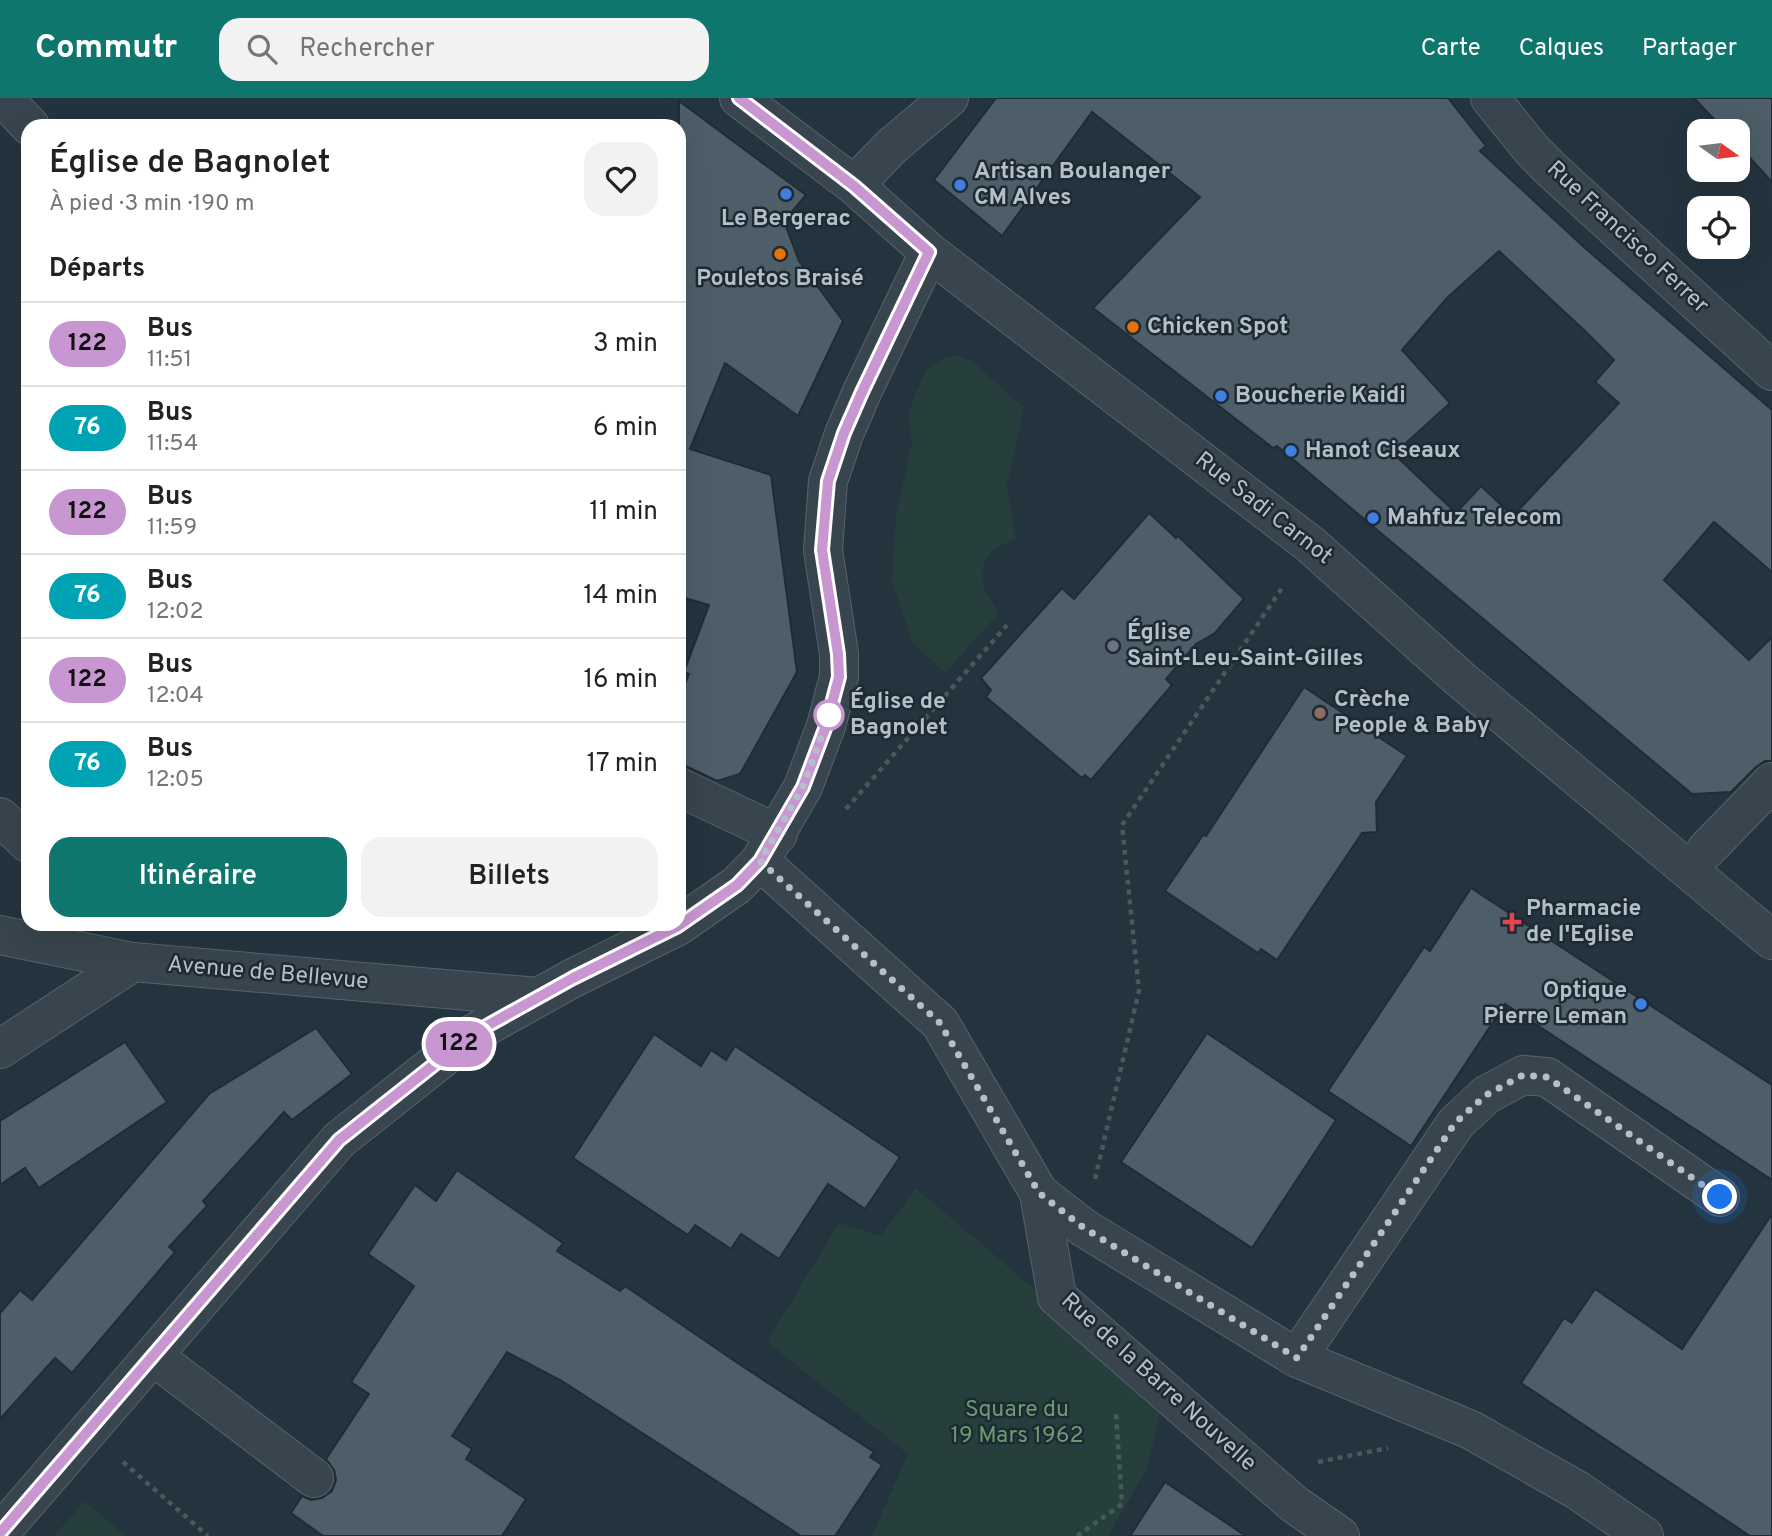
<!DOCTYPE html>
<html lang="fr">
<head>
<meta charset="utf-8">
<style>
  :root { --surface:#fff; --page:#f2f2f2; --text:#222; --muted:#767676; --line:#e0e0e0; --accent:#0f766e }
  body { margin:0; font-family:Overpass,sans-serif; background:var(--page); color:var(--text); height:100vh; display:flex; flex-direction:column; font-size:26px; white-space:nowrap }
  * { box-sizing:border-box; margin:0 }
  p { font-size:23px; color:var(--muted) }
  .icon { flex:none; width:38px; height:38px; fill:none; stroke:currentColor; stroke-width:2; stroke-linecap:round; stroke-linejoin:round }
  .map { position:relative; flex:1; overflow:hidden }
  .sheet { position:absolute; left:21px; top:21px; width:665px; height:812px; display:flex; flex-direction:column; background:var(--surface); border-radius:21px; box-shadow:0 7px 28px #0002 }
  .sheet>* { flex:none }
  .badge { padding:0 14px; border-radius:23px; font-size:24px; line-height:46px }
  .needle { width:46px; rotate:104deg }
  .buttons { position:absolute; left:1687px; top:21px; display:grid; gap:14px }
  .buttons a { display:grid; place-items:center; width:63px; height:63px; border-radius:14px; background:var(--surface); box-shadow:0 7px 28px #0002; font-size:35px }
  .you { position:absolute; width:35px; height:35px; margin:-18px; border:5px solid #fff; border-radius:50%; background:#1a73e8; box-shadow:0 0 0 10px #1a73e833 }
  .map>.badge { position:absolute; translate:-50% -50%; box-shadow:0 0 0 4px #fff }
  h2 { padding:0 28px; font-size:26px; line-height:63px }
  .round { display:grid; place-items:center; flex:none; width:74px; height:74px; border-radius:21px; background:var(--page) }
  .headline { display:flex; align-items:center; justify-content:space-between; height:119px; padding:0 28px }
  h1 { font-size:33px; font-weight:600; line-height:52px }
  .button { display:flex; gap:14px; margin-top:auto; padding:14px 28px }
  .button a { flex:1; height:80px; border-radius:21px; background:var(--accent); color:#fff; font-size:28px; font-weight:600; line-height:80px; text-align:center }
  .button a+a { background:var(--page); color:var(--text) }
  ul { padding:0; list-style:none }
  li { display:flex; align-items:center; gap:21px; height:84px; padding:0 28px; border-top:2px solid var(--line) }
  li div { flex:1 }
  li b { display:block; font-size:26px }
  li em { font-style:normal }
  li .badge { min-width:77px; font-weight:700; text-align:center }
  header { display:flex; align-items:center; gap:42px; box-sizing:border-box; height:98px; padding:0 35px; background:var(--accent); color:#fff }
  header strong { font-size:33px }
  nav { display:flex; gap:38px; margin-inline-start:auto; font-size:24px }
  .search { width:490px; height:63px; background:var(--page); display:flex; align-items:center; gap:18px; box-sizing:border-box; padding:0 24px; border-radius:21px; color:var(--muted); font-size:26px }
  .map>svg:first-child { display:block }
  .green { fill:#263f3d }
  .building { fill:#4d5e69; stroke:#1f2c35; stroke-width:2; fill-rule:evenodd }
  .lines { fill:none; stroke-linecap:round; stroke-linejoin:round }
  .minor-casing { stroke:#56636c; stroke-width:40 }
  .path { stroke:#445b59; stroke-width:4.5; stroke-dasharray:5 5; stroke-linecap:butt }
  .minor { stroke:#38454e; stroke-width:38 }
  .line-casing { stroke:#fff; stroke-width:16 }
  .line { stroke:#c897d2; stroke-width:10 }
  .walk { stroke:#b4c0c9; stroke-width:7; stroke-dasharray:0 12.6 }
  .shop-dot { fill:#3f7fe0; stroke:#1d2a33; stroke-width:2.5 }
  .food-dot { fill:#e8710a; stroke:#1d2a33; stroke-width:2.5 }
  .worship-dot { fill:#6b7280; stroke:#1d2a33; stroke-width:2.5 }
  .education-dot { fill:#8d6e63; stroke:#1d2a33; stroke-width:2.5 }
  .stop-dot { fill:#fff; stroke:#c897d2; stroke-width:3.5 }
  .health-dot { fill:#e0444e; stroke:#1d2a33; stroke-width:2.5 }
  .labels { text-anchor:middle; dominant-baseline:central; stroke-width:5; stroke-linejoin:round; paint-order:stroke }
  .poi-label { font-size:23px; font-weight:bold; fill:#b4c0c9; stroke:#1d2a33; text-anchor:start }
  .street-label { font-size:23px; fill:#b4c0c9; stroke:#1d2a33 }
  .stop-label { font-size:23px; font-weight:bold; fill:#b4c0c9; stroke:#1d2a33; text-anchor:start }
  .park-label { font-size:23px; fill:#6a9a6d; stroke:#1d2a33 }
</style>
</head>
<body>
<header>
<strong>Commutr</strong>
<div class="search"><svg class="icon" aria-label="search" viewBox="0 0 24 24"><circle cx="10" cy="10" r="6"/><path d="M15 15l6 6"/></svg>Rechercher</div>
<nav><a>Carte</a><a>Calques</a><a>Partager</a></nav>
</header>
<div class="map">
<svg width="1772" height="1438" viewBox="0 0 1772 1438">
  <rect width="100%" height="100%" fill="#24343e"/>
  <g class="green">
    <path d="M960,258L973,264L1024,310L1007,387L1015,441C1009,444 1000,447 995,451C972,472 983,495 999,515L945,575L912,544L892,483L896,420L912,343L908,315L926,272L945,259Z"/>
    <path d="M916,1090L1163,1301L1147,1371L1108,1438H872L908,1356L767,1244L839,1125L881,1138Z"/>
    <path d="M85,1403L125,1438H54Z"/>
  </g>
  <g class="building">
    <path d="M996,0H1448L1486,48L1480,53L1585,150L1772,312V474L1714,424L1664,482L1749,562L1772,539V663H1765L1756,669L1731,694L1692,696L1277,348L1273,350L1093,210L1200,99L1092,14L1002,138L934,82ZM1499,153L1585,233L1614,262L1595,284L1619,305L1513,418L1481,388L1456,415L1394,356L1450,305L1402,252L1447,200Z"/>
    <path d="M1694,0H1772V84L1738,47V33H1725Z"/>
    <path d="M679,3L806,97L784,123L799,163L843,223L798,318L725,265L690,351L771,377L797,574L740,676L717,683L688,669L679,667V600L689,576L684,574L709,507L685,500L683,491L679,490Z"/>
    <path d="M1149,415L1176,440L1178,438L1244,501L1215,535L1196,546L1166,581L1172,587L1091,682L1085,677L1082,680L986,599L991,592L981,580L1062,490L1074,501Z"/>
    <path d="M1304,589L1407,658L1376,704L1377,734L1362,735L1277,862L1261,851L1258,855L1165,793L1203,737L1206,738Z"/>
    <path d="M1471,790L1772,987V1082L1505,906L1411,1048L1328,993L1424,849L1430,853Z"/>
    <path d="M316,930L352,976L292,1022L284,1014L203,1103L207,1108L169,1149L175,1154L72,1275L55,1260L0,1321V1215L20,1192L32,1202L209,996Z"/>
    <path d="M1207,935L1336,1022L1252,1150L1121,1064Z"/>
    <path d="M654,936L701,968L711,952L726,962L735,948L900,1059L865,1111L828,1086L779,1161L741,1136L731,1151L695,1127L688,1137L573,1060Z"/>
    <path d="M125,944L167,1004L39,1090L25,1070L0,1087V1023Z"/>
    <path d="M457,1072L563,1145L557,1153L620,1193L625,1188L739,1266L874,1354L870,1359L882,1367L835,1438H801L562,1283L507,1254L452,1338L472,1351L466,1361L526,1401L502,1438H323L291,1415L302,1398L311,1402L322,1400L332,1393L336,1382L334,1372L326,1361L369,1296L351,1284L414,1188L368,1156L415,1087L436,1103Z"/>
    <path d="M1772,1116V1438H1750L1521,1285L1564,1220L1572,1225L1595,1191L1682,1251Z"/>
    <path d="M1165,1384L1246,1438H1130Z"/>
  </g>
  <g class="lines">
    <defs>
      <g id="minor">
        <path d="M3,0L30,28"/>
        <path d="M739,0L854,87L929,154L1311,447L1459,580L1772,842"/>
        <path d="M1490,0L1532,52L1554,74L1772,273"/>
        <path d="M854,87L893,47L949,0"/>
        <path d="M679,689L778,736"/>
        <path d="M0,719L28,745"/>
        <path d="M1706,752L1772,684"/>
        <path d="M760,763L940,925L1039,1095L1084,1130L1297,1260L1471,1332L1577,1392L1644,1438"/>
        <path d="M0,837L133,864L538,899"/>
        <path d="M0,951L133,864"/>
        <path d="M1039,1095L1057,1199L1294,1406L1340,1438"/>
        <path d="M153,1258L314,1380"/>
        <path d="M1297,1260L1456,1025L1486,997L1523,977L1547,979L1720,1099"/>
        <path d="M0,1435L339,1042L474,935L573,880L678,828L737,787L760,763L803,689L826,628L839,579V556L823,452L828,383L844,336L862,294L929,154"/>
      </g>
    </defs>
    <use href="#minor" class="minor-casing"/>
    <g class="path">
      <path d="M846,711L1007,527"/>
      <path d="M1095,1081L1139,893L1122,727L1284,487"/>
      <path d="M123,1364L208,1438"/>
      <path d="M1318,1364L1388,1350"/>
      <path d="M1077,1438L1122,1406L1116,1316"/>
    </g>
    <use href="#minor" class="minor"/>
  </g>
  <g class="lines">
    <defs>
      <path id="line" d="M0,1435L339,1042L474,935L573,880L678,828L737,787L760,763L803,689L826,628L839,579L838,556L822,452L828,383L844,335L862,294L929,154L854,88L739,0"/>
    </defs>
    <use href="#line" class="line-casing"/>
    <use href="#line" class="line"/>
    <path class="walk" d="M829,617L803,689L760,763L940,925L1039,1095L1084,1130L1297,1260L1455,1025L1486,997L1523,977L1547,979L1720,1099"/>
  </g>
  <g class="shop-dot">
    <circle cx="960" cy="87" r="7"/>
    <circle cx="786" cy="96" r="7"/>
    <circle cx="1221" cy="298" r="7"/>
    <circle cx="1291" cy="353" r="7"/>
    <circle cx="1373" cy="420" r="7"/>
    <circle cx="1641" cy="906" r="7"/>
  </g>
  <g class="food-dot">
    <circle cx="780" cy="156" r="7"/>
    <circle cx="1133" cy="229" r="7"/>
  </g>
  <circle class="worship-dot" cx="1113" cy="548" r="7"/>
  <circle class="education-dot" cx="1320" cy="615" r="7"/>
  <circle class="stop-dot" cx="829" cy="617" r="14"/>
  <path class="health-dot" d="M1508.5 813.5h7v7h7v7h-7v7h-7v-7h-7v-7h7z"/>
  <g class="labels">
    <g class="poi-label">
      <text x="974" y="74">Artisan Boulanger<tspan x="974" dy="26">CM Alves</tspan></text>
      <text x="786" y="121" text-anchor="middle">Le Bergerac</text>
      <text x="780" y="181" text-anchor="middle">Pouletos Braisé</text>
      <text x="1147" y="229">Chicken Spot</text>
      <text x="1235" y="298">Boucherie Kaidi</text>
      <text x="1305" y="353">Hanot Ciseaux</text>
      <text x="1387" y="420">Mahfuz Telecom</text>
      <text x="1127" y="535">Église<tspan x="1127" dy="26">Saint-Leu-Saint-Gilles</tspan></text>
      <text x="1334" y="602">Crèche<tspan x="1334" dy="26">People &amp; Baby</tspan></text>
      <text x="1526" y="811">Pharmacie<tspan x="1526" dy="26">de l'Eglise</tspan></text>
      <text x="1627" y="893" text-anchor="end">Optique<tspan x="1627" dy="26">Pierre Leman</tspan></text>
    </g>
    <g class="street-label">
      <text transform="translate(1627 140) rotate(43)">Rue Francisco Ferrer</text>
      <text transform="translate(1263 411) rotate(38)">Rue Sadi Carnot</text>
      <text transform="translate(268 876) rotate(5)">Avenue de Bellevue</text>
      <text transform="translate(1158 1285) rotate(42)">Rue de la Barre Nouvelle</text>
    </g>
    <g class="stop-label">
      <text x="850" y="604">Église de<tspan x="850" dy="26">Bagnolet</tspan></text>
    </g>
    <g class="park-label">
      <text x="1017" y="1312">Square du<tspan x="1017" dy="26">19 Mars 1962</tspan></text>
    </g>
  </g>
</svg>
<div class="buttons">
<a><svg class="needle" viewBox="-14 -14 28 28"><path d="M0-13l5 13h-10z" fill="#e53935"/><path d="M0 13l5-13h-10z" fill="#767676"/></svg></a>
<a><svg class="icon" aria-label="locate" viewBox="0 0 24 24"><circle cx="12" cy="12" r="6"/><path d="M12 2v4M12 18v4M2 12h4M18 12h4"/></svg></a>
</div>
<div class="you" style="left:1720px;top:1099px"></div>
<b class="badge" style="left:459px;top:946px;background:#c897d2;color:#111">122</b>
<section class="sheet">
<div class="headline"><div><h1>Église de Bagnolet</h1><p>À pied · 3 min · 190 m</p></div><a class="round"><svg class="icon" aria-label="heart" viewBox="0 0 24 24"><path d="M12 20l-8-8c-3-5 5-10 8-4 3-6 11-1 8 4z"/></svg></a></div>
<h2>Départs</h2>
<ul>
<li><span class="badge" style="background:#c897d2;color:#111">122</span><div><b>Bus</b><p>11:51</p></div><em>3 min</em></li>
<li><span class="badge" style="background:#00a3b4;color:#fff">76</span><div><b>Bus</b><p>11:54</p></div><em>6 min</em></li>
<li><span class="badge" style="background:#c897d2;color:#111">122</span><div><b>Bus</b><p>11:59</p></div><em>11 min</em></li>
<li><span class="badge" style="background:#00a3b4;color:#fff">76</span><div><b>Bus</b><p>12:02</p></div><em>14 min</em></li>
<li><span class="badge" style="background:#c897d2;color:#111">122</span><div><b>Bus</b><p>12:04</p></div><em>16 min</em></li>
<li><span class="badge" style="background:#00a3b4;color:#fff">76</span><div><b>Bus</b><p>12:05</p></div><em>17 min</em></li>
</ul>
<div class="button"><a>Itinéraire</a><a>Billets</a></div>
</section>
</div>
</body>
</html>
